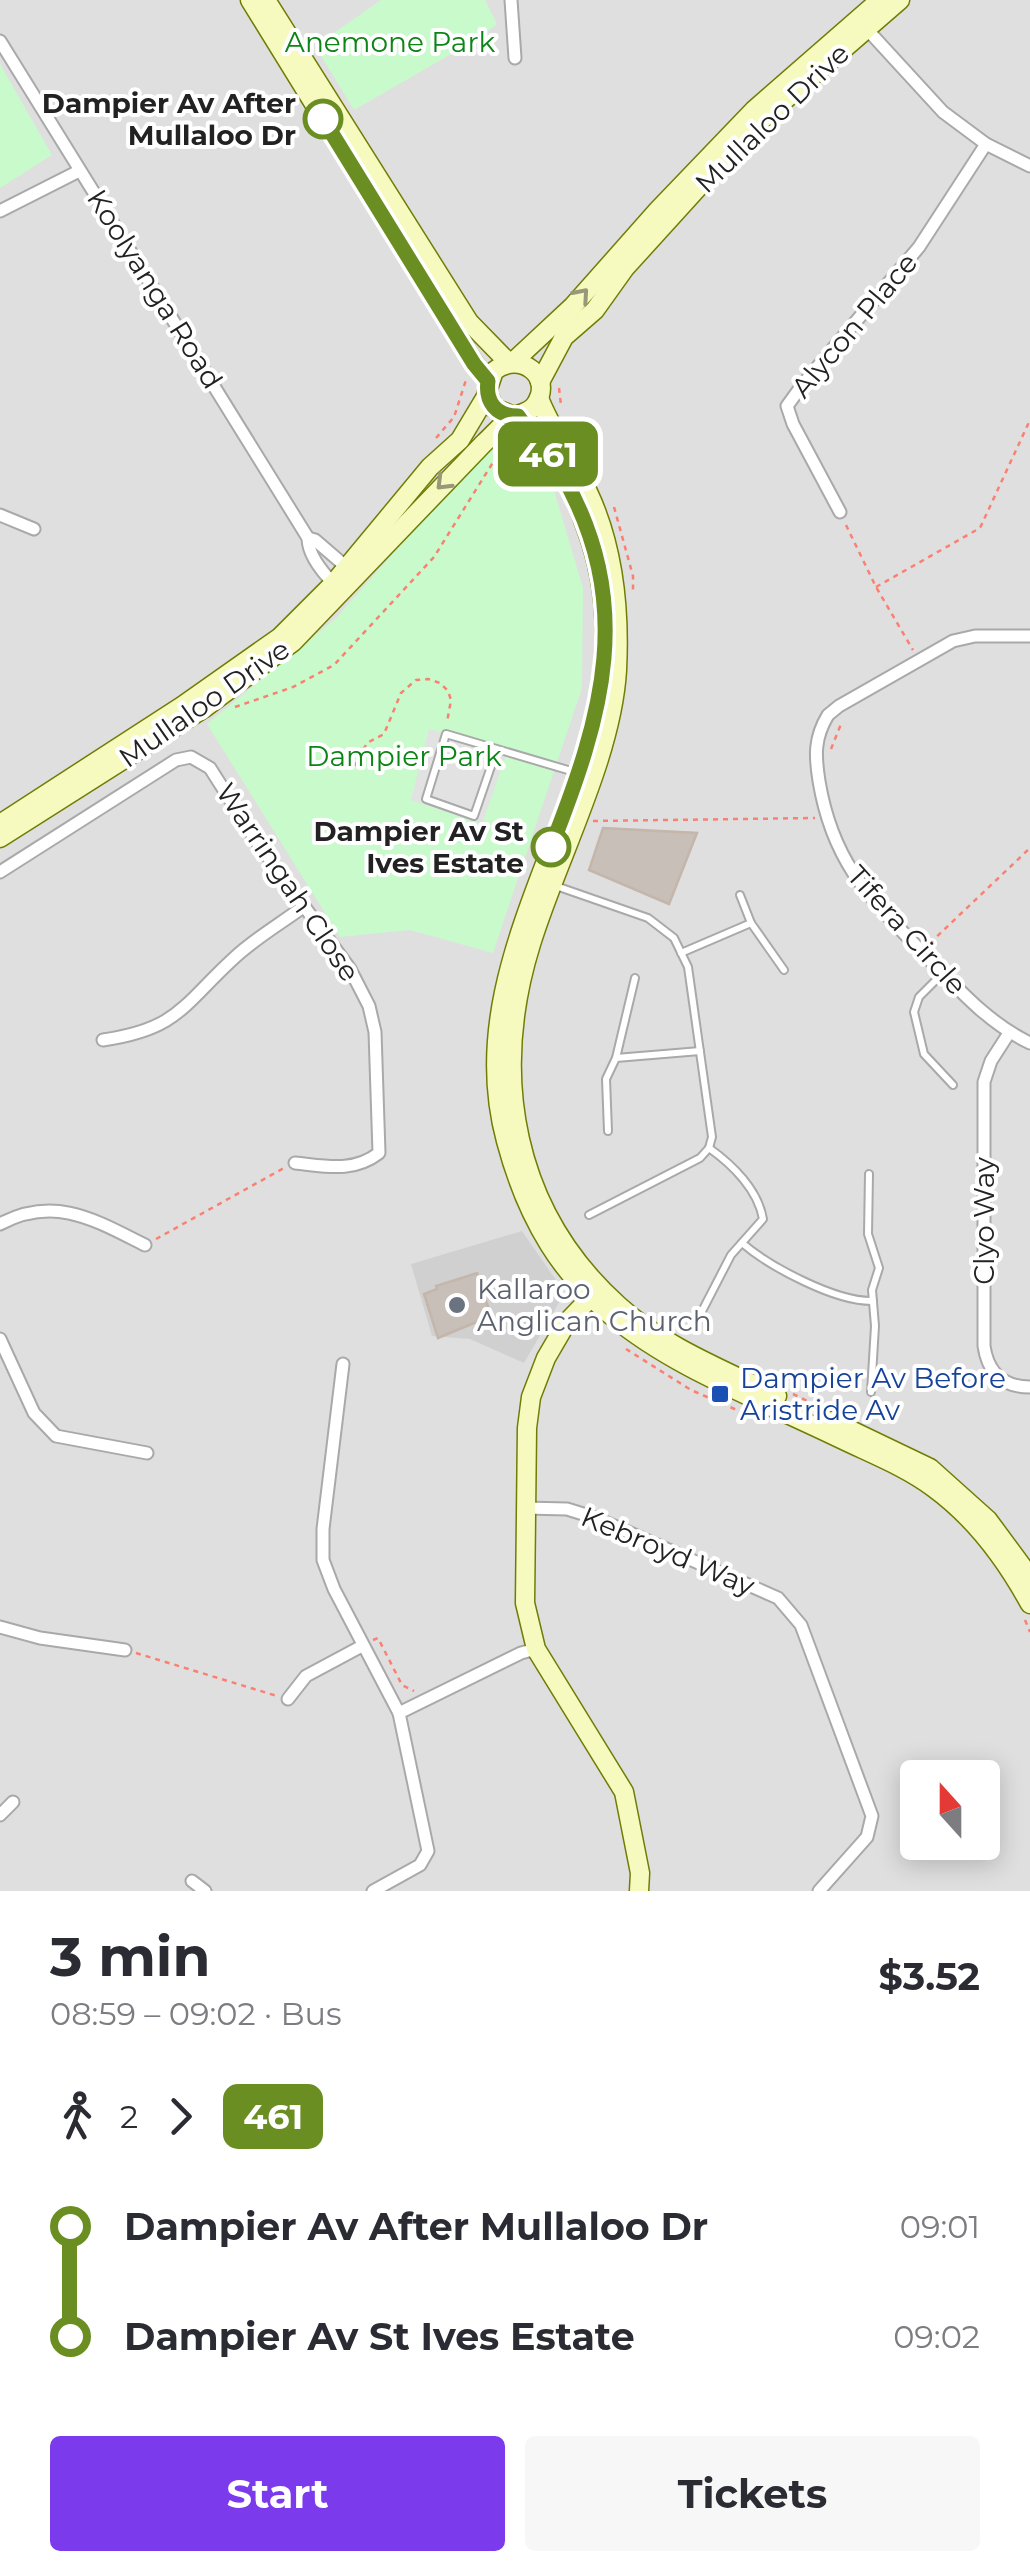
<!DOCTYPE html>
<html lang="en">
<head>
<meta charset="utf-8">
<style>
  :root { --surface:#fff; --page:#f7f7f7; --text:#2b2b33; --muted:#7c7c81; --accent:#7c3aed }
  body { margin:0; font-family:Montserrat,sans-serif; background:var(--page); color:var(--text); height:100vh; display:flex; flex-direction:column; font-size:38px; white-space:nowrap }
  * { box-sizing:border-box; margin:0 }
  p { font-size:32px; color:var(--muted) }
  .icon { flex:none; width:55px; height:55px; fill:none; stroke:currentColor; stroke-width:2; stroke-linecap:round; stroke-linejoin:round }
  .map { position:relative; height:1891px; overflow:hidden }
  .drawer { display:flex; flex-direction:column; background:var(--surface); flex:1 }
  .drawer>* { flex:none }
  .badge { padding:0 20px; border-radius:15px; font-size:35px; line-height:65px }
  .needle { width:65px; rotate:339deg }
  .tools { position:absolute; left:900px; top:1760px; display:grid; gap:20px }
  .tools a { display:grid; place-items:center; width:100px; height:100px; border-radius:10px; background:var(--surface); box-shadow:0 5px 25px #0003; font-size:50px }
  .map>.badge { position:absolute; translate:-50% -50%; box-shadow:0 0 0 5px #fff }
  .legs { display:flex; align-items:center; gap:15px; height:110px; padding:0 50px; font-size:32px }
  .legs p { margin-inline-start:auto }
  .head { display:flex; align-items:center; justify-content:space-between; height:170px; padding:0 50px }
  h1 { font-size:55px; font-weight:700; line-height:75px }
  .cta { display:flex; gap:20px; margin-top:auto; padding:20px 50px }
  .cta a { flex:1; height:115px; border-radius:10px; background:var(--accent); color:#fff; font-size:40px; font-weight:700; line-height:115px; text-align:center }
  .cta a+a { background:var(--page); color:var(--text) }
  ul { padding:0 50px; list-style:none }
  li { display:flex; align-items:center; gap:35px; height:110px; font-size:38px }
  li i { display:grid; place-items:center; width:15px; height:100%; margin:0 12px; background:currentColor }
  li i::after { content:''; width:25px; height:25px; margin:-12px; border:8px solid; border-radius:50%; background:var(--surface) }
  li p { margin-inline-start:auto }
  li:first-child i { background:linear-gradient(#0000 50%,currentColor 0) }
  li:last-child i { background:linear-gradient(currentColor 50%,#0000 0) }
  .map>svg:first-child { display:block }
  .residential { fill:#e0dfdf; fill-rule:evenodd }
  .religious { fill:#d0d0d0 }
  .park { fill:#c8facc }
  .parking { fill:#e2e2e2 }
  .building { fill:#c7bfb8; stroke:#c4b6ab; stroke-width:2.5 }
  .lines { fill:none; stroke-linecap:round; stroke-linejoin:round }
  .lane-casing { stroke:#a9a9a9; stroke-width:10 }
  .street-casing { stroke:#a9a9a9; stroke-width:15 }
  .secondary-casing { stroke:#707d05; stroke-width:21 }
  .path { stroke:#fa8072; stroke-width:2.5; stroke-dasharray:5 5; stroke-linecap:butt }
  .lane { stroke:#fff; stroke-width:6 }
  .street { stroke:#fff; stroke-width:11 }
  .secondary { stroke:#f7fabf; stroke-width:18 }
  .oneway { stroke:#979978 }
  .line-1-casing { stroke:#fff; stroke-width:22 }
  .line-1 { stroke:#6b8e23; stroke-width:15 }
  .stop-1-dot { fill:#fff; stroke:#6b8e23; stroke-width:5 }
  .worship-dot { fill:#6b7280; stroke:#fff; stroke-width:4 }
  .transit-dot { fill:#1a4fb4; stroke:#fff; stroke-width:4 }
  .labels { text-anchor:middle; dominant-baseline:central; stroke-width:8; stroke-linejoin:round; paint-order:stroke }
  .park-label { font-size:28px; fill:#0c8416; stroke:#fff }
  .stop-label { font-size:28px; font-weight:bold; fill:#222; stroke:#fff; text-anchor:end }
  .street-label { font-size:28px; fill:#222; stroke:#fff }
  .worship-label { font-size:28px; fill:#5b616d; stroke:#fff; text-anchor:start }
  .transit-label { font-size:28px; fill:#164399; stroke:#fff; text-anchor:start }
</style>
</head>
<body>
<div class="map">
<svg width="1030" height="1891" viewBox="0 0 1030 1891">
  <rect width="100%" height="100%" fill="#f2efe9"/>
  <path class="residential" d="M0,0H1030V1891H0ZM918,1778H982V1842H918Z"/>
  <path class="religious" d="M522,1231L562,1289L561,1299L524,1363L470,1339L432,1336L411,1264Z"/>
  <g class="park">
    <path d="M381,0H485L497,24L479,38L354,110L315,46Z"/>
    <path d="M0,64L52,155L0,188Z"/>
    <path d="M491,442L520,443L551,480L583,588L582,688L493,953L410,930L340,937L207,724L336,618Z"/>
  </g>
  <path class="parking" d="M429,729L507,752L482,824L411,800Z"/>
  <g class="building">
    <path d="M603,828L697,833L669,904L589,870Z"/>
    <path d="M477,1273L491,1316L438,1338L424,1294L437,1289L436,1286Z"/>
  </g>
  <g class="lines">
    <defs>
      <g id="lane">
        <path d="M497,749L474,816L426,799L446,734L578,773"/>
        <path d="M556,886L648,918L674,938L688,967L712,1137L709,1148L700,1158L589,1215"/>
        <path d="M740,895L751,923L784,970"/>
        <path d="M681,953L751,923"/>
        <path d="M942,974L919,997L914,1012L924,1054L953,1085"/>
        <path d="M616,1058L635,978"/>
        <path d="M608,1131L606,1079L616,1058L700,1051"/>
        <path d="M869,1174L868,1234L879,1268L872,1290L875,1326L871,1392"/>
        <path d="M742,1243C770,1267 836,1302 873,1301"/>
        <path d="M699,1317L731,1255L763,1219C758,1190 733,1165 709,1148"/>
      </g>
      <g id="street">
        <path d="M511,0L515,58"/>
        <path d="M864,26L943,112L986,144L1030,166"/>
        <path d="M0,41L308,538C308,555 323,573 335,585"/>
        <path d="M0,211L79,171"/>
        <path d="M840,512L793,424L787,406L803,384L919,247L986,144"/>
        <path d="M0,515L34,529"/>
        <path d="M308,538L315,540L351,571"/>
        <path d="M1030,636H975L953,641L839,706L828,715C814,738 815,756 819,781C833,866 873,901 930,960C961,992 990,1024 1030,1043"/>
        <path d="M0,872L176,760L191,757L210,768L257,842L350,969L369,1006L375,1032L379,1153C353,1173 326,1166 295,1163"/>
        <path d="M1009,1033L991,1061L984,1082V1346C988,1373 1003,1387 1030,1387"/>
        <path d="M103,1040C178,1029 183,1005 233,959C254,939 280,924 303,907"/>
        <path d="M0,1224C55,1195 95,1220 145,1245"/>
        <path d="M0,1339L34,1413L56,1436L147,1453"/>
        <path d="M343,1364L323,1529V1560L334,1589L399,1713"/>
        <path d="M525,1508L567,1509L596,1518L778,1598L801,1625L872,1816L867,1837L819,1891"/>
        <path d="M0,1627L40,1638L125,1650"/>
        <path d="M288,1699L306,1676L362,1646"/>
        <path d="M0,1815L13,1802"/>
        <path d="M192,1881L205,1891"/>
        <path d="M373,1891L420,1865L428,1851L399,1713L521,1653L536,1649"/>
      </g>
      <g id="secondary">
        <path d="M250,0L474,363L488,381"/>
        <path d="M266,0L469,322L509,363"/>
        <path d="M513,362L573,306L658,210L754,110L880,0"/>
        <path d="M540,382L564,337L595,310L625,268L704,181L757,124L900,0"/>
        <path d="M539,398C552,431 573,460 588,492C614,547 620,610 617,670C612,758 557,859 531,944C490,1076 513,1211 619,1306C663,1346 724,1370 777,1396"/>
        <path d="M518,416C528,431 540,443 551,457C566,477 577,502 585,525C671,749 447,925 506,1141C556,1330 683,1363 841,1439C872,1454 906,1467 934,1488C975,1518 1006,1560 1030,1604"/>
        <path d="M0,824L182,706L280,637L333,584L430,467L460,440L487,395"/>
        <path d="M0,838L203,709L293,642L484,443C493,435 504,421 515,416C523,412 529,413 535,405C555,377 520,350 494,371L487,392L494,408L514,416"/>
        <path d="M597,1291L567,1322L546,1358L531,1397L527,1428L525,1603L536,1649L624,1792L640,1873L639,1891"/>
        <path d="M832,1421L930,1468L988,1520L1030,1577"/>
      </g>
    </defs>
    <use href="#lane" class="lane-casing"/>
    <use href="#street" class="street-casing"/>
    <use href="#secondary" class="secondary-casing"/>
    <g class="path">
      <path d="M559,388L561,405"/>
      <path d="M436,438L454,417L466,380"/>
      <path d="M510,446H516L543,476"/>
      <path d="M614,507L633,576V592"/>
      <path d="M846,525L876,587L913,650"/>
      <path d="M876,587L980,528L1030,420"/>
      <path d="M235,707L293,687L334,665L434,557L497,456L516,437"/>
      <path d="M831,749L841,724"/>
      <path d="M324,764L340,769L355,765L367,743L384,734L401,693L416,680L428,679L440,683L448,691L451,700L447,722"/>
      <path d="M593,821L815,818"/>
      <path d="M930,943L1030,848"/>
      <path d="M156,1239L284,1168"/>
      <path d="M626,1349L691,1390L746,1414"/>
      <path d="M793,1394L822,1408"/>
      <path d="M1025,1620L1030,1632"/>
      <path d="M373,1640L378,1638L402,1685L414,1691"/>
      <path d="M136,1653L277,1696"/>
    </g>
    <use href="#lane" class="lane"/>
    <use href="#street" class="street"/>
    <use href="#secondary" class="secondary"/>
  </g>
  <defs><path id="oneway-chevron" d="M-2-3.5L2.5 0L-2 3.5" fill="none" stroke-width="1.6" stroke-linecap="round" stroke-linejoin="round" transform="scale(2.5)"/></defs>
  <g class="oneway">
    <use href="#oneway-chevron" transform="translate(582 295) rotate(-49)"/>
    <use href="#oneway-chevron" transform="translate(443 483) rotate(135)"/>
  </g>
  <g class="lines">
    <defs>
      <path id="line-1" d="M323,119L474,364L488,381C485,402 496,416 518,416C531,435 548,451 560,471C637,603 603,715 551,847"/>
    </defs>
    <use href="#line-1" class="line-1-casing"/>
    <use href="#line-1" class="line-1"/>
  </g>
  <g class="stop-1-dot">
    <circle cx="323" cy="119" r="18"/>
    <circle cx="551" cy="847" r="18"/>
  </g>
  <circle class="worship-dot" cx="457" cy="1305" r="10"/>
  <rect class="transit-dot" x="710" y="1384" width="20" height="20" rx="5"/>
  <g class="labels">
    <g class="park-label">
      <text x="390" y="42">Anemone Park</text>
      <text x="404" y="756">Dampier Park</text>
    </g>
    <g class="stop-label">
      <text x="296" y="103">Dampier Av After<tspan x="296" dy="32">Mullaloo Dr</tspan></text>
      <text x="524" y="831">Dampier Av St<tspan x="524" dy="32">Ives Estate</tspan></text>
    </g>
    <g class="street-label">
      <text transform="translate(772 118) rotate(-44)">Mullaloo Drive</text>
      <text transform="translate(155 289) rotate(58)">Koolyanga Road</text>
      <text transform="translate(854 325) rotate(-50)">Alycon Place</text>
      <text transform="translate(204 703) rotate(-35)">Mullaloo Drive</text>
      <text transform="translate(288 882) rotate(56)">Warringah Close</text>
      <text transform="translate(907 930) rotate(48)">Tifera Circle</text>
      <text transform="translate(984 1221) rotate(-90)">Clyo Way</text>
      <text transform="translate(668 1551) rotate(23)">Kebroyd Way</text>
    </g>
    <g class="worship-label">
      <text x="477" y="1289">Kallaroo<tspan x="477" dy="32">Anglican Church</tspan></text>
    </g>
    <g class="transit-label">
      <text x="740" y="1378">Dampier Av Before<tspan x="740" dy="32">Aristride Av</tspan></text>
    </g>
  </g>
</svg>
<div class="tools">
<a><svg class="needle" viewBox="-14 -14 28 28"><path d="M0-13l5 13h-10z" fill="#e53935"/><path d="M0 13l5-13h-10z" fill="#7c7c81"/></svg></a>
</div>
<b class="badge" style="left:548px;top:454px;background:#6b8e23;color:#fff">461</b>
</div>
<section class="drawer">
<div class="head"><div><h1>3 min</h1><p>08:59 – 09:02 · Bus</p></div><b>$3.52</b></div>
<div class="legs"><svg class="icon" aria-label="walk" viewBox="0 0 24 24"><circle cx="13" cy="4" r="2"/><path d="M13 8l-2 6 4 7M11 14l-3 7M7 12l3-4h3l4 4"/></svg>2<svg class="icon" aria-label="forward" viewBox="0 0 24 24"><path d="M9 5l7 7-7 7"/></svg><b class="badge" style="background:#6b8e23;color:#fff">461</b></div>
<ul>
<li><i style="color:#6b8e23"></i><b>Dampier Av After Mullaloo Dr</b><p>09:01</p></li>
<li><i style="color:#6b8e23"></i><b>Dampier Av St Ives Estate</b><p>09:02</p></li>
</ul>
<div class="cta"><a>Start</a><a>Tickets</a></div>
</section>
</body>
</html>
